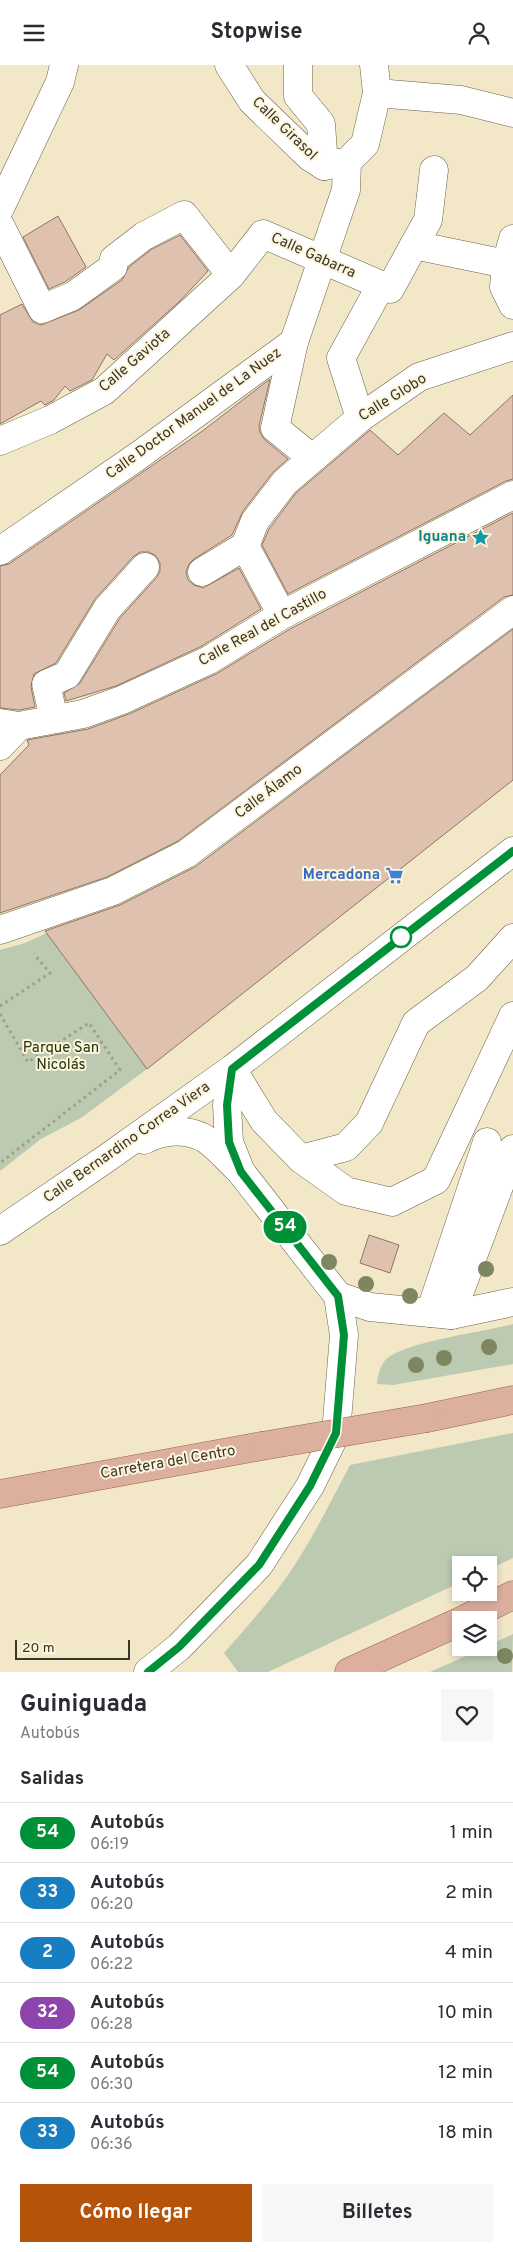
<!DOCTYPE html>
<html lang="es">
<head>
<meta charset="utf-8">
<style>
  :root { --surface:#fff; --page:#f7f7f7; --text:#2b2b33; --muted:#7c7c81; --line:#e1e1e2; --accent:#b45309 }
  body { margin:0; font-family:Overpass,sans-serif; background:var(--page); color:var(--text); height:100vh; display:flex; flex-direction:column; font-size:19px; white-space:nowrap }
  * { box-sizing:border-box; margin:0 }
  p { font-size:16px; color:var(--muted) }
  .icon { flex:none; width:28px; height:28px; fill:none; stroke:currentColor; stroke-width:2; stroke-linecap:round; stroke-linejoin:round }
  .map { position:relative; height:1607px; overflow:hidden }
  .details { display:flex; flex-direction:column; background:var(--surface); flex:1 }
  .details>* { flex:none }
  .badge { padding:0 10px; border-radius:16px; font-size:18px; line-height:32px }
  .controls { position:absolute; left:452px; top:1491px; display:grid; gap:10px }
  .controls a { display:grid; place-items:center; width:45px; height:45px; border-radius:0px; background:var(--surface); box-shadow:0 2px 8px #0003; font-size:25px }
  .scale { position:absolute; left:15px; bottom:12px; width:115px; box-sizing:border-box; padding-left:5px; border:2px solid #3a362a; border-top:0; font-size:14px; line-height:18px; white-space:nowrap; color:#3a362a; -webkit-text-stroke:4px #fdf5dc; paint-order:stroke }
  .map>.badge { position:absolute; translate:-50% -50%; box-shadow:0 0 0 2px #fff }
  h2 { padding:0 20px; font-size:19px; line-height:45px }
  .round { display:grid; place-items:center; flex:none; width:52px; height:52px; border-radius:0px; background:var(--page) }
  .head { display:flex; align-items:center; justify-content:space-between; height:85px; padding:0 20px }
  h1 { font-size:24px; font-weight:700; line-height:38px }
  .action { display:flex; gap:10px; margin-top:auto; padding:10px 20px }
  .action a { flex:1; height:58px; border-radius:0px; background:var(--accent); color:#fff; font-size:20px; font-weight:700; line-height:58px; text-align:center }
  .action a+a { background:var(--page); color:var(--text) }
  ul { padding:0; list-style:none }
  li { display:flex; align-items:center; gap:15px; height:60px; padding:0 20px; border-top:1px solid var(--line) }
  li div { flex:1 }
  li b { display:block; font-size:19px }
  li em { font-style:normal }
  li .badge { min-width:55px; font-weight:700; text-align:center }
  header { display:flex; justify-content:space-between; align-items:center; height:65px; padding:0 20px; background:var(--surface); font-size:22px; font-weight:700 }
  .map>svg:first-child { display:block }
  .green { fill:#bbcab0 }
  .building { fill:#dfc1af; stroke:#917565 }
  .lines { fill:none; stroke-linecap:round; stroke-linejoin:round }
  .minor-casing { stroke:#6b6246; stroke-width:29 }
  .major-casing { stroke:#96624c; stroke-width:29 }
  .path { stroke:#a49c85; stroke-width:3; stroke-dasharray:2.5 4; stroke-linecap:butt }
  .minor { stroke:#fff; stroke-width:28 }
  .major { stroke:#ddaf9f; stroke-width:28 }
  .major-bridge-casing { stroke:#96624c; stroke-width:29; stroke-linecap:butt }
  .major-bridge { stroke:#ddaf9f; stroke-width:28 }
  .tree { fill:#7e8660 }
  .line-casing { stroke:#fff; stroke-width:11 }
  .line { stroke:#009038; stroke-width:8 }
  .stop-dot { fill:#fff; stroke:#009038; stroke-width:2.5 }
  .labels { text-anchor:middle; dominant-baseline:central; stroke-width:4; stroke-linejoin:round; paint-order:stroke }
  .street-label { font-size:15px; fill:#3a362a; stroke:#fdf5dc }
  .culture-label { font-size:15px; font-weight:bold; fill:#0d838f; stroke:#fdf5dc; text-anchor:end }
  .shop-label { font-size:15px; font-weight:bold; fill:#366cbe; stroke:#fdf5dc; text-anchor:end }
  .park-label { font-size:15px; fill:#20350b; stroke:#fdf5dc }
</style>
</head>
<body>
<header><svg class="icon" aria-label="menu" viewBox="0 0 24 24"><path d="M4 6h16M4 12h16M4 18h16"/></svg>Stopwise<svg class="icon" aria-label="person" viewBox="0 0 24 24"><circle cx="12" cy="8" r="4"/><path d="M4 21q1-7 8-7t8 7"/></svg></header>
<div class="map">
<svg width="513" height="1607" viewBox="0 0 513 1607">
  <rect width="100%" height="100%" fill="#f2e8c8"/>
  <g class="green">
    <path d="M47,868L147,1004L81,1053L41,1074L0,1106V885L25,878Z"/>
    <path d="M513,1259V1299L393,1320L377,1319C377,1313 380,1302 384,1297C398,1277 487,1267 513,1259Z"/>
    <path d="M513,1368V1493L489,1504V1500H461V1517L268,1607H238L224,1588C244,1565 265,1542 283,1517C309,1481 329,1440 350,1400Z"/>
    <path d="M513,1569L512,1607H430L484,1583L489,1582V1580Z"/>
  </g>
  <g class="building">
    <path d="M58,151L86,202L65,217L49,224L23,172Z"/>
    <path d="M180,170L208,206L180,236L114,295L107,289L92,315L70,326L65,321L54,335L45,340L41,336L0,359V250L22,239L33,257L41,260L79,245L122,215L129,202L152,184Z"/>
    <path d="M270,314L259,361L260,368L265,375L288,394L273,407L243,446L232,470L194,494L189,499L186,507L188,515L194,520L203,523L239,503L261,544L202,581L116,621L66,636L64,628L80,618L120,553L157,512L160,506V498L156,491L149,487H140L133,492L95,534L56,598L34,609L31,622L35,642L19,645L0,643V501L9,499L201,367Z"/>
    <path d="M513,330V414L506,416L288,529L262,480L269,464L296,428L370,365L398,390L444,348L470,370Z"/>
    <path d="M513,448V530L504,532L178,776L107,812L0,848V710L29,680L27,675L88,664L129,649L216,609L290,564Z"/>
    <path d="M513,564V715L147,1004L45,866L120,840L195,802Z"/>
    <path d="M369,1170L399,1180L390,1208L360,1198Z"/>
  </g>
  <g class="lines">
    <defs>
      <g id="minor">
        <path d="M229,0L252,36L310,92L324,101"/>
        <path d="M298,0V31L321,59L324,101L338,98"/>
        <path d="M377,28L461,35L513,48"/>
        <path d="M0,143L60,17L64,0"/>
        <path d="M0,160L42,244L73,231L113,202L114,194L144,171L184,150L231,210"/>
        <path d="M513,174L506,199L504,222L513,240"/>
        <path d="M414,180L428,155L434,105"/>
        <path d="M360,353L341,293L380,222"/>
        <path d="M0,376L50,355L104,326L231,210L263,169L390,224L414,180L506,199"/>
        <path d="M312,393L275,363L294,277L346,125L347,97L365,79L377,28L374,0"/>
        <path d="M245,481L282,550"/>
        <path d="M0,486L138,391L294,277"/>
        <path d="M202,507L245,481L255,456L285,417L360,353L419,312L513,281"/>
        <path d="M54,654L46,619L67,610L107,544L145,502"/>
        <path d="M0,658L19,661L83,649L122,635L209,595L282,550L513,430"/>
        <path d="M0,681L19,661"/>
        <path d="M0,865L113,826L186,789L513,545"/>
        <path d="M232,1004L264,1056L301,1094L346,1126L392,1137L436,1115L513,951"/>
        <path d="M144,1075C163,1065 185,1063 204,1073C216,1080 227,1094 237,1103"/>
        <path d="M301,1094L346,1082L369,1058L416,958L477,913L513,873"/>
        <path d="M0,1166L107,1093L232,1004L513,786"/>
        <path d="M338,1231L370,1242L451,1250L513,1237"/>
        <path d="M430,1248L487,1077"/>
        <path d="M451,1250L513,1084"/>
        <path d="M148,1607L179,1582L259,1500L310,1421L336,1368L344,1270L338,1231L241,1107L229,1077L227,1040L232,1004"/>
      </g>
      <g id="major">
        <path d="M427,1353L513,1335"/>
        <path d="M0,1429L262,1381"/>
        <path d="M463,1555L513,1530"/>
        <path d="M349,1607L461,1556"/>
      </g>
    </defs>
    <use href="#minor" class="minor-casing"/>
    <use href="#major" class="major-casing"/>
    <g class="path">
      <path d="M0,941L50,908L34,889"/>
      <path d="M0,949L28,997L89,958L120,1005L0,1098"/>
    </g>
    <use href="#minor" class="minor"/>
    <use href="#major" class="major"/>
    <defs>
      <path id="major-bridge" d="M262,1381L427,1353"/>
    </defs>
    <use href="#major-bridge" class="major-bridge-casing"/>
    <use href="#major-bridge" class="major-bridge"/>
  </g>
  <g class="tree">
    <circle cx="329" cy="1197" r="8"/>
    <circle cx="486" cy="1204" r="8"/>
    <circle cx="366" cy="1219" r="8"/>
    <circle cx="410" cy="1231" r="8"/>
    <circle cx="489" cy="1282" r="8"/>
    <circle cx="444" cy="1293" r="8"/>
    <circle cx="416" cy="1300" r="8"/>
    <circle cx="505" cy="1591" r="8"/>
  </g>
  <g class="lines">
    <defs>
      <path id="line" d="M148,1607L179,1582L259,1500L310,1421L336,1368L344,1270L338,1231L241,1107L229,1077L227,1040L232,1004L513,786"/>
    </defs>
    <use href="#line" class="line-casing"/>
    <use href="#line" class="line"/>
  </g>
  <defs>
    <symbol id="sight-bare" viewBox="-9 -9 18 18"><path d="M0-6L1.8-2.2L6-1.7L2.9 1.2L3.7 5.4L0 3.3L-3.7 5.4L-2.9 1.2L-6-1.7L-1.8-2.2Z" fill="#0f9aa8" stroke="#fdf5dc" stroke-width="2.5" paint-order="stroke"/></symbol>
    <symbol id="supermarket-bare" viewBox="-9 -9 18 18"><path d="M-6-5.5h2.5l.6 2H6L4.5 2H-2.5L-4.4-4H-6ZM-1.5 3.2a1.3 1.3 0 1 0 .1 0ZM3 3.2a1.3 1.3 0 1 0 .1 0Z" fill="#3f7fe0" stroke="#fdf5dc" stroke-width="2.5" paint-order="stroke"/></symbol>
  </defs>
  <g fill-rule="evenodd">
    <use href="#sight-bare" x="468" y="460" width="25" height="25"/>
    <use href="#supermarket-bare" x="382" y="798" width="25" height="25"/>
  </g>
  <circle class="stop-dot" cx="401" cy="872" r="10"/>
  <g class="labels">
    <g class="street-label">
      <text transform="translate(284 64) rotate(44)">Calle Girasol</text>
      <text transform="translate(313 191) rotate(24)">Calle Gabarra</text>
      <text transform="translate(135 296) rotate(-41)">Calle Gaviota</text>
      <text transform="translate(393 333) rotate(-32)">Calle Globo</text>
      <text transform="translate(194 349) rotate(-36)">Calle Doctor Manuel de La Nuez</text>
      <text transform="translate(263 563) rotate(-29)">Calle Real del Castillo</text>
      <text transform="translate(269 727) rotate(-37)">Calle Álamo</text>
      <text transform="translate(127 1078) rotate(-35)">Calle Bernardino Correa Viera</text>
      <text transform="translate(168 1398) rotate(-10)">Carretera del Centro</text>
    </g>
    <g class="culture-label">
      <text x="466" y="472">Iguana</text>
    </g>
    <g class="shop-label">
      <text x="380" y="810">Mercadona</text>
    </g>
    <g class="park-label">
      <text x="61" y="983">Parque San<tspan x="61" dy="17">Nicolás</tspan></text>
    </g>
  </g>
</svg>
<div class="controls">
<a><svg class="icon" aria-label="locate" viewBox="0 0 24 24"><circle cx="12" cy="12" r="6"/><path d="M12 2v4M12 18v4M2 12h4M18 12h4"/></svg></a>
<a><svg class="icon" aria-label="layers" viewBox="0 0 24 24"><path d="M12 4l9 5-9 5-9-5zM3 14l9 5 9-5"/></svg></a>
</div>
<div class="scale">20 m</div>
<b class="badge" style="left:285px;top:1162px;background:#009038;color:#fff">54</b>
</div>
<section class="details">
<div class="head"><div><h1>Guiniguada</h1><p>Autobús</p></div><a class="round"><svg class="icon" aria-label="heart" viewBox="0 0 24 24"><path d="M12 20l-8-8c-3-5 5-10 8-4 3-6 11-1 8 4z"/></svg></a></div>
<h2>Salidas</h2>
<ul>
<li><span class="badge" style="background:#009038;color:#fff">54</span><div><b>Autobús</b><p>06:19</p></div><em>1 min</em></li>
<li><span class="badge" style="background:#187ec2;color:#fff">33</span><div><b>Autobús</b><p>06:20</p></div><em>2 min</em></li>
<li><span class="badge" style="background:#187ec2;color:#fff">2</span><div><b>Autobús</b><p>06:22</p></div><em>4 min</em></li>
<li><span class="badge" style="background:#8e44ad;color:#fff">32</span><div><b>Autobús</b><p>06:28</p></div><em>10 min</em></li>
<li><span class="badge" style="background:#009038;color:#fff">54</span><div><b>Autobús</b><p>06:30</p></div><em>12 min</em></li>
<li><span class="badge" style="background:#187ec2;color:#fff">33</span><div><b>Autobús</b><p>06:36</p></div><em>18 min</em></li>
</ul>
<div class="action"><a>Cómo llegar</a><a>Billetes</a></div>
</section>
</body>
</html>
